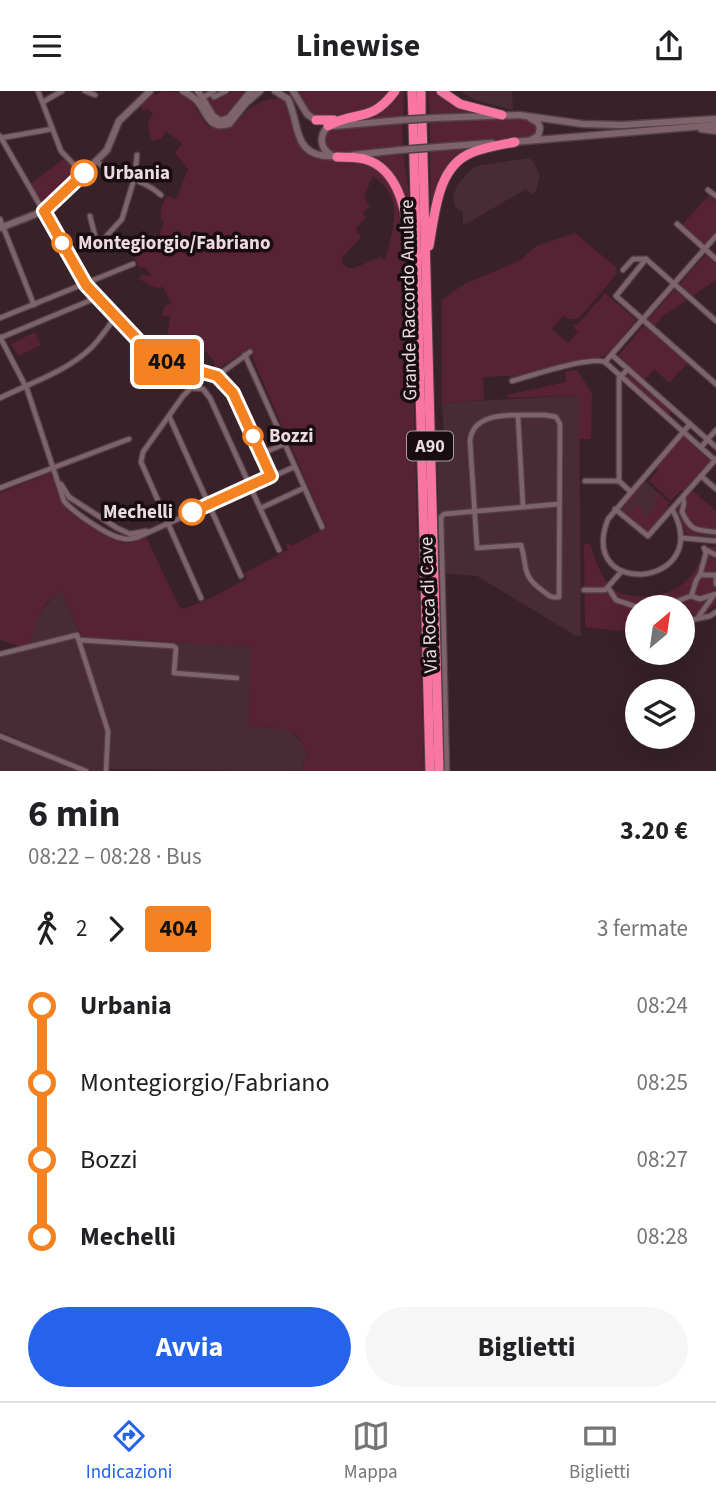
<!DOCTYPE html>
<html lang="it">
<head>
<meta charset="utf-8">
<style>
  :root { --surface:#fff; --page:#f6f6f6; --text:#202124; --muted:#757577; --line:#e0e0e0; --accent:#2563eb }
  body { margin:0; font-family:"Source Sans 3",sans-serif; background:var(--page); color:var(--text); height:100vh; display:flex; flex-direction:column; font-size:26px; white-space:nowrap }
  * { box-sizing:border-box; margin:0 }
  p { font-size:23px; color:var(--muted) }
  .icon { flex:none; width:38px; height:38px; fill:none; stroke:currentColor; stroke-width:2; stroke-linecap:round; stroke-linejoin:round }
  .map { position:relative; height:680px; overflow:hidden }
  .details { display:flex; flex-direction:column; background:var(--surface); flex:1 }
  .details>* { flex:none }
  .badge { padding:0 14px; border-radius:5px; font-size:24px; line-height:46px }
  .needle { width:46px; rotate:29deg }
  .controls { position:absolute; left:625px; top:504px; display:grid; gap:14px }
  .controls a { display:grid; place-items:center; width:70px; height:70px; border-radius:50%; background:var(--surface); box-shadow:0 7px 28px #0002; font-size:35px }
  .map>.badge { position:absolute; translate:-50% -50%; box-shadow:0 0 0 4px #fff }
  .legs { display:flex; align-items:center; gap:10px; height:77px; padding:0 28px; font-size:23px }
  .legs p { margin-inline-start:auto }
  .headline { display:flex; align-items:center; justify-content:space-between; height:119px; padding:0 28px }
  h1 { font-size:38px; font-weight:700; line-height:52px }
  .action { display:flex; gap:14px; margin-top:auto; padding:14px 28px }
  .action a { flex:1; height:80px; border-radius:42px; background:var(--accent); color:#fff; font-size:28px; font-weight:700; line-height:80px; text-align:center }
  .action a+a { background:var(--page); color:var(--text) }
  ul { padding:0 28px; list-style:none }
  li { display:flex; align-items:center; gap:24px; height:77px; font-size:26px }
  li i { display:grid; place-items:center; width:10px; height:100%; margin:0 9px; background:currentColor }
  li i::after { content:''; width:18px; height:18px; margin:-9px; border:5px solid; border-radius:50%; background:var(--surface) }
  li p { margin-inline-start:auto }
  li:first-child i { background:linear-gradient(#0000 50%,currentColor 0) }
  li:last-child i { background:linear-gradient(currentColor 50%,#0000 0) }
  header { display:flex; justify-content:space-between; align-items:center; height:91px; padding:0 28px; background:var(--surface); font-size:32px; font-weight:700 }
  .dock { display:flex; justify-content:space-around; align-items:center; height:98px; border-top:2px solid var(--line); background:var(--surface); font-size:19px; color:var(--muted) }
  .dock a { display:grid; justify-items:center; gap:4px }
  .dock .selected { color:var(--accent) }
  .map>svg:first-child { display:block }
  .built { fill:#482b34 }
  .green { fill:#562234; fill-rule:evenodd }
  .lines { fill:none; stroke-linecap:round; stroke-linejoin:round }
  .street-casing { stroke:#534047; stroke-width:7 }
  .secondary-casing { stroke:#534047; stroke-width:9 }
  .highway-casing { stroke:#534047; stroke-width:11 }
  .street { stroke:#7f636b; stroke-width:4.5 }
  .secondary { stroke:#7f636b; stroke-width:6 }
  .highway { stroke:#f976a3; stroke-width:9 }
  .secondary-bridge-casing { stroke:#534047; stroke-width:9; stroke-linecap:butt }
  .secondary-bridge { stroke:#7f636b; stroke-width:6 }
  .line-1-casing { stroke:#fff; stroke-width:16 }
  .line-1 { stroke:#f58220; stroke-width:10 }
  .stop-1-dot { fill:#fff; stroke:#f58220; stroke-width:3.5 }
  .labels { text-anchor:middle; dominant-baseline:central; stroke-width:7; stroke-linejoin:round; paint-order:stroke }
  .shield { fill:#180e11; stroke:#ac9ea1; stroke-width:2 }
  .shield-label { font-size:18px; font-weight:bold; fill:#ebdbdf }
  .stop-label { font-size:19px; font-weight:bold; fill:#ebdbdf; stroke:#180e11; text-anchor:start }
  .street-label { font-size:19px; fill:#ebdbdf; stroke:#180e11 }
</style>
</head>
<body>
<header><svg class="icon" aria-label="menu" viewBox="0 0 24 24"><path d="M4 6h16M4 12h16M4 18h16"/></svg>Linewise<svg class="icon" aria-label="share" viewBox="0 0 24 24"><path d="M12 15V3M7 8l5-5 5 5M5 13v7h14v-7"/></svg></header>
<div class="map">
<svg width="716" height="680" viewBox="0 0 716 680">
  <rect width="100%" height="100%" fill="#382128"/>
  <g class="built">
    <path d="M460,0H512L513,19L475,9Z"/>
    <path d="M528,67L533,70L540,84L536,100L532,103L526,98L466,133L463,132V122L455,116L453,106L457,94L467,83L476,75Z"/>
    <path d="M579,304L581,545H576L477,485L440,482L437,362L445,361L442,312Z"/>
    <path d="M645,390L669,412L667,414L669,417L647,442L620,418Z"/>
    <path d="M61,500L80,542L29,554L36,529L54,503Z"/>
    <path d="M82,546L252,555L248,637H285L294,643L305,654L308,669H304L303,680L109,678L111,637L83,554Z"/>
    <path d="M76,547L96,609L95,611L106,639L104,678L101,680H92L0,640V566Z"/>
    <path d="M0,647L79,680H0Z"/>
  </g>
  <g class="green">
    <path d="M164,0C195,1 192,17 209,36L228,38L233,35C243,21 267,0 286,10C298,28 285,43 311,62C327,74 339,67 357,69C370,71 386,80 393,92C400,105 408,155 410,171L424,680H303L304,669L308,668C301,632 278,637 248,637L251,555L82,546L61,500C43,507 34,537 29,554L17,556V554L0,549V402L50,382L66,418L121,451L129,452L146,446L179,515L183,518L211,507L246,488L244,482L288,459L286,453L290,452L292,455L326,436L252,266L254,264L249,258L218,278L213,277L215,271L197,251L190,254L186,271L161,264L171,259L167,251L170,224L163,226L162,224L165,215L171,212L163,196L156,197L139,188L142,183L149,186L151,184L144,176L140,178L132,161L141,150L148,152L155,143L159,146L164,130L161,129C160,120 161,113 167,105L176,108L188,78L175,62L182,52L166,40L161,48L152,50C149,40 145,32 153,23L148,18L144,20L140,15L150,5ZM373,85C404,106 394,134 386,165L384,169L380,166L354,177H348L342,172V167L361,146L355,138L366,127L363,122L370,115L364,106Z"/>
    <path d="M233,0H248L227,24L221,27L216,25L207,10V7L210,5L214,10Z"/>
    <path d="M298,0H391C374,18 364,23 339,26C332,27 324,29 317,26C308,23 302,8 298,0Z"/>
    <path d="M396,0H404L403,26L361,30L372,24Z"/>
    <path d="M428,0H439L485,22L430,24Z"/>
    <path d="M489,27L532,29L539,38L533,46L431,54L429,30Z"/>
    <path d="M402,31L403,56L338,62C328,60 324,52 327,42L336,36Z"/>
    <path d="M482,55L458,68L431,131L430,60Z"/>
    <path d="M403,61L409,102V128L398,92L359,65Z"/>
    <path d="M63,68L80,84L45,117L30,93Z"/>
    <path d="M709,104L716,110V141L705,155L682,134Z"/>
    <path d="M575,142L616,176L617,183L578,228H568L564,224L552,238L568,252L578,240L572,234L578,233L605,202L636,229L609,262L604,265L510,287L509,285L483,286L484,309L442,312V209L464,193L519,170L536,155Z"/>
    <path d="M706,163L716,172V189L691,206L679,194Z"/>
    <path d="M675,198L687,209L663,225L654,236L647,229Z"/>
    <path d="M644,234L688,272L669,292L654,278L645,289L618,265Z"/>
    <path d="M35,241L41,254L18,265L11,253Z"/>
    <path d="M577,279L592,302L591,348H579V304L508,307L507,304L566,291L565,280Z"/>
    <path d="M628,280L672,320L668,325L623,286Z"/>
    <path d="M683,345L711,370L683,401L681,399L671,410L649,390L658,379L656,376Z"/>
    <path d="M637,399L639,401L624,417L629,422L637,413L643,419L641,422L645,426L657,413L652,409L659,402L669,412L667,414L669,417L647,442L620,418Z"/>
    <path d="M692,399L716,420V446L688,444L685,441L677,418Z"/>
    <path d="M584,453H590C595,468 600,485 612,497C617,502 630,505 637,505C672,507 698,490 704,455L716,456V513L705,523L683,527L682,516H637V536L618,540L585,536Z"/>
  </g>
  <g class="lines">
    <defs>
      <g id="street">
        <path d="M38,0L61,60L83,83"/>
        <path d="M85,0L95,4"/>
        <path d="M211,2L214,6L226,0"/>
        <path d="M202,7L214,0"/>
        <path d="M43,11L62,0"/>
        <path d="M0,45L86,194L96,207L153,265L217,285L233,302L271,385"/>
        <path d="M1,47L52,38"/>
        <path d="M96,70C117,88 140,85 161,104"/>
        <path d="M708,99L716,105"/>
        <path d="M90,125L95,145L101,151L122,128L135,85L137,64"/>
        <path d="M0,128L34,214"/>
        <path d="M677,133L716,168"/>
        <path d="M646,168L616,205L716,293"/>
        <path d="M646,168L716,230"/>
        <path d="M623,179L633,168H646"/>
        <path d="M0,227L133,173"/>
        <path d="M0,246L27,298L64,410C73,421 108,445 121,447C127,449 132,448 138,446L294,376"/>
        <path d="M0,247L96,207"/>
        <path d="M245,264L322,436"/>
        <path d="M612,264L716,356"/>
        <path d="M605,271L716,145"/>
        <path d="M605,271L715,369"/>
        <path d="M217,285L250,261"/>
        <path d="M512,290C531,285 588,265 605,271"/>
        <path d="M0,307C30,292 66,281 91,257C100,248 107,237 115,227"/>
        <path d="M545,324L556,326L560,333L559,506C551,507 549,505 543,500C520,483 528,476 521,454L477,457L470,350C473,317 521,325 545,324Z"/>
        <path d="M169,325L241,485"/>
        <path d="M518,325L523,416"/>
        <path d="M701,356L716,339"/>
        <path d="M261,363L284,353"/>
        <path d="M701,385L716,398"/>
        <path d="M585,390H619L631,401"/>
        <path d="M619,390V287L628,278"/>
        <path d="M61,393L69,406L117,437L130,443L146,440"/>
        <path d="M0,397L129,348"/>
        <path d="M683,406L684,412L682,421C691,440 695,439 716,441"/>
        <path d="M261,417L304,397"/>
        <path d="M615,418L648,445L716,368"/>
        <path d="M672,418C716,496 576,510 608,428L690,333"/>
        <path d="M683,447L716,450"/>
        <path d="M704,457L706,462L700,484H716"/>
        <path d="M706,459L716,464"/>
        <path d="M700,484C694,490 695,497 691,505L700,508L716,503"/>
        <path d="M716,487V493"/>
        <path d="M609,498L616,509L637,516"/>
        <path d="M584,499H605L622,480"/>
        <path d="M201,507L141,371L143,361L183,305L191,297L203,298L210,307L279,459"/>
        <path d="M654,516L661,513L672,512L691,505"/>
        <path d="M699,525L714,504"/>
        <path d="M682,531L710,525L716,521"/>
        <path d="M79,549L173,555L176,557L174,582L237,587"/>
        <path d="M0,563L77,544L108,640L106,680"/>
        <path d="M0,645L86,680"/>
        <path d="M447,680L441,426L444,423L559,413"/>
      </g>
      <g id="secondary">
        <path d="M183,0C188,3 194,6 198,11C208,24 209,39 229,33L246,12L260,0"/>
        <path d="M198,0L213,25L220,30L229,27L251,0"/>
        <path d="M275,0L288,8C301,37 292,69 339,65"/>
        <path d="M293,0L307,23L317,30"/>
        <path d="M433,27L519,24L583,33L622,34L716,28"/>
        <path d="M530,27L538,32L540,37L538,45L531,49"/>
        <path d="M328,35C319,45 319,58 333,65"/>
        <path d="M334,35L402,29"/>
        <path d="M701,38L716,40"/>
        <path d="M513,51L716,34"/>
        <path d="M438,56L492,52"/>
        <path d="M353,64L400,59"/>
        <path d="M0,137L44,120L53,113L107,59L119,30L150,0"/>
      </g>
      <g id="highway">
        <path d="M412,0L413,26"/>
        <path d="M421,0V25"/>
        <path d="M441,0L460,13L502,24"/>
        <path d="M316,29H334"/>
        <path d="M422,30L439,680"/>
        <path d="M413,31L430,680"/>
        <path d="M328,35C355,19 371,33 395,0"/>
        <path d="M337,66C346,66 355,66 364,68C403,78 407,131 412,164"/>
        <path d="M429,155C435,123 437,76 471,62C485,56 500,54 515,51"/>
      </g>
    </defs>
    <use href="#street" class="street-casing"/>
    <use href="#secondary" class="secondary-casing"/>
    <use href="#highway" class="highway-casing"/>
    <use href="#street" class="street"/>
    <use href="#secondary" class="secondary"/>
    <use href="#highway" class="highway"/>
    <defs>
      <g id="secondary-bridge">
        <path d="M402,29L433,27"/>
        <path d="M400,59L438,56"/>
      </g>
    </defs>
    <use href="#secondary-bridge" class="secondary-bridge-casing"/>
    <use href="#secondary-bridge" class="secondary-bridge"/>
  </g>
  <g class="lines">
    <defs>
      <path id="line-1" d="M84,82L44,120L86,194L150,262L160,269L217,285L233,302L271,385L192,421"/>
    </defs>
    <use href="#line-1" class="line-1-casing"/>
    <use href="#line-1" class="line-1"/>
  </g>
  <g class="stop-1-dot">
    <circle cx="84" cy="82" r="12"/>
    <circle cx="62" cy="152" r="9"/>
    <circle cx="253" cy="345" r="9"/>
    <circle cx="192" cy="421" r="12"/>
  </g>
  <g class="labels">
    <rect class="shield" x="407" y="340.5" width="46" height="29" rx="5"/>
    <g class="shield-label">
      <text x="430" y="355">A90</text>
    </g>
    <g class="stop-label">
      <text x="103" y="82">Urbania</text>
      <text x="78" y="152">Montegiorgio/Fabriano</text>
      <text x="269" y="345">Bozzi</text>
      <text x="173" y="421" text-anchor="end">Mechelli</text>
    </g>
    <g class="street-label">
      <text transform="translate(409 209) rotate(-91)">Grande Raccordo Anulare</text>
      <text transform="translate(429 514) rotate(-92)">Via Rocca di Cave</text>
    </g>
  </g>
</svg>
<div class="controls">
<a><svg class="needle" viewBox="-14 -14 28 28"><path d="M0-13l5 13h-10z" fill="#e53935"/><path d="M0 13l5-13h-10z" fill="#757577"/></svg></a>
<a><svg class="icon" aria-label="layers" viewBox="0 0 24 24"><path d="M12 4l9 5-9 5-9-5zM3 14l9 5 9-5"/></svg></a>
</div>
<b class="badge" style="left:167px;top:271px;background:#f58220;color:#111">404</b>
</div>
<section class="details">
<div class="headline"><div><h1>6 min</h1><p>08:22 – 08:28 · Bus</p></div><b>3.20 €</b></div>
<div class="legs"><svg class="icon" aria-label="walk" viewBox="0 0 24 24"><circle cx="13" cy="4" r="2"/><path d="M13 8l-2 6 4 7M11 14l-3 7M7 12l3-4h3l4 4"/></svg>2<svg class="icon" aria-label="forward" viewBox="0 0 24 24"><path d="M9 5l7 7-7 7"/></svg><b class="badge" style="background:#f58220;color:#111">404</b><p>3 fermate</p></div>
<ul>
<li><i style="color:#f58220"></i><b>Urbania</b><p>08:24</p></li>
<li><i style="color:#f58220"></i><span>Montegiorgio/Fabriano</span><p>08:25</p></li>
<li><i style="color:#f58220"></i><span>Bozzi</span><p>08:27</p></li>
<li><i style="color:#f58220"></i><b>Mechelli</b><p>08:28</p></li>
</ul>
<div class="action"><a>Avvia</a><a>Biglietti</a></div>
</section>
<nav class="dock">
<a class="selected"><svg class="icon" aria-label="directions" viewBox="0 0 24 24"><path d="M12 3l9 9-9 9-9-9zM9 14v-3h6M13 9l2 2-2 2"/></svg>Indicazioni</a>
<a><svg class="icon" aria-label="map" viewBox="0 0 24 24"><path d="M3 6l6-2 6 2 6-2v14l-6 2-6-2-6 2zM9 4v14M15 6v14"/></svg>Mappa</a>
<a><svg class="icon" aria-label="tickets" viewBox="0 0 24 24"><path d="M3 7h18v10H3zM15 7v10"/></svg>Biglietti</a>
</nav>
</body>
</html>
